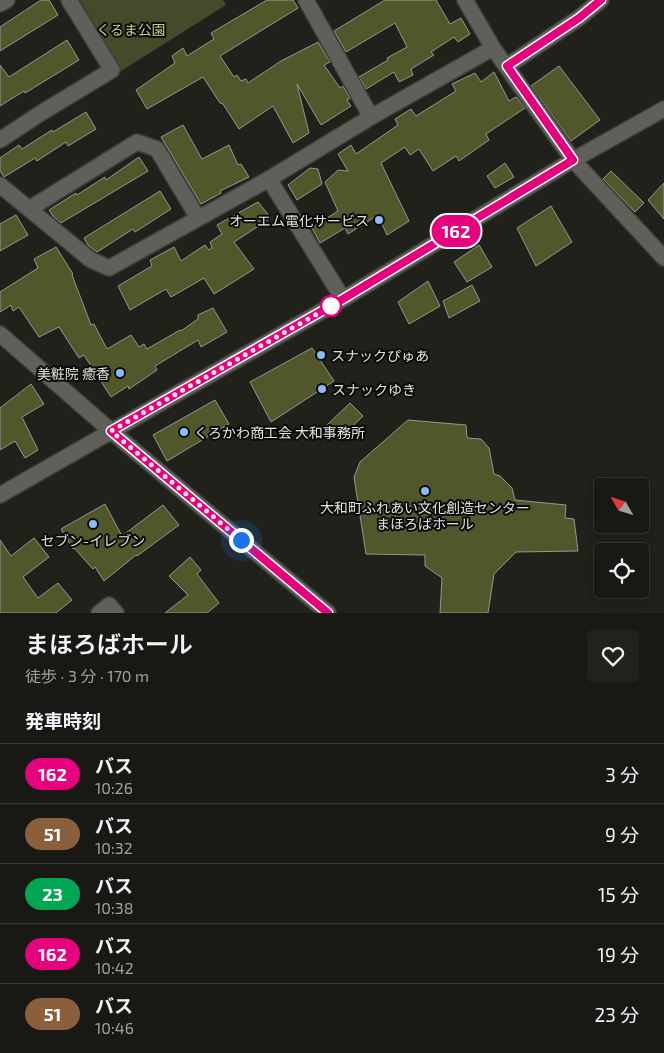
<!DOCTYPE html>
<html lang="ja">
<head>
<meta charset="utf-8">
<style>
  :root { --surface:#181914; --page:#21221d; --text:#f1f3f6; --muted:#9fa0a0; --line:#363834 }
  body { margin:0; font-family:"Exo 2","Noto Sans JP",sans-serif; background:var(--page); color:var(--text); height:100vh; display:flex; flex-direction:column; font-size:19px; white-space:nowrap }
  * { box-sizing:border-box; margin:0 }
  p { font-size:16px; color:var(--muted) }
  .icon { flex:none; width:28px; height:28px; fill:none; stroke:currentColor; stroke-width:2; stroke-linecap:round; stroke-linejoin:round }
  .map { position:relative; height:613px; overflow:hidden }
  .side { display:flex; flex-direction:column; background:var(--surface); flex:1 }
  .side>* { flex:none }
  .badge { padding:0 10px; border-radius:16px; font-size:18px; line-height:32px }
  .needle { width:32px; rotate:309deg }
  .tools { position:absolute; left:594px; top:478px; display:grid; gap:10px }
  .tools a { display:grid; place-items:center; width:55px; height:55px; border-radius:5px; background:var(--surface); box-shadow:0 2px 12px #0003,0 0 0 1px var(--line); font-size:25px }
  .you { position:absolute; width:25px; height:25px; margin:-12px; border:4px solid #fff; border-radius:50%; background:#1a73e8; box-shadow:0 0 0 8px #1a73e833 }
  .map>.badge { position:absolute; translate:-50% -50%; box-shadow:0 0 0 2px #fff }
  h2 { padding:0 25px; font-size:19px; line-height:45px }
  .round { display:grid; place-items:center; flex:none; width:52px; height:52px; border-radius:5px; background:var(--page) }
  .head { display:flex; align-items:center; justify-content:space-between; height:85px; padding:0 25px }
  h1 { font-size:24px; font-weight:600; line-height:38px }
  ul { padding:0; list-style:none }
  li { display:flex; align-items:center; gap:15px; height:60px; padding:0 25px; border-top:1px solid var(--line) }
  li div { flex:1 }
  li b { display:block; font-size:19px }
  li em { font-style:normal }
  li .badge { min-width:55px; font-weight:700; text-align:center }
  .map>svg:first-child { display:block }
  .green { fill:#464a2b }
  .building { fill:#51572a; stroke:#969890 }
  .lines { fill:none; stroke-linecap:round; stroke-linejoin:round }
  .minor-casing { stroke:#3e3f3a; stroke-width:18 }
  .tertiary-casing { stroke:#3e3f3a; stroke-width:18 }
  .minor { stroke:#5f6059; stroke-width:15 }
  .tertiary { stroke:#5f6059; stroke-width:15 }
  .line-casing { stroke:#fff; stroke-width:11 }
  .line { stroke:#e6007e; stroke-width:8 }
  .walk { stroke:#e1e2dd; stroke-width:5; stroke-dasharray:0 9 }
  .poi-dot { fill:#8bb9fc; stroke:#0a0a08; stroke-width:2 }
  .stop-dot { fill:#fff; stroke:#e6007e; stroke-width:2.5 }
  .labels { text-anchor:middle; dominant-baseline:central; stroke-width:4; stroke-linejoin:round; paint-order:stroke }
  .park-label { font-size:14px; fill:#c6d187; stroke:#0a0a08 }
  .poi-label { font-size:14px; fill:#e1e2dd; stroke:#0a0a08; text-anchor:start }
</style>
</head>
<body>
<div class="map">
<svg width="664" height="613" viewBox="0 0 664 613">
  <rect width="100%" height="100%" fill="#20211b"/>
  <path class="green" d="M76,0H223L226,5L121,71Z"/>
  <g class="building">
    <path d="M41,0H49L58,15L0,51V27Z"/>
    <path d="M267,0H293L298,8L220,56L234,77L237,75L241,81L246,79L248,83L281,61L318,42L330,62L324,65L340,88L343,86L350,98L347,100L351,106L321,125L297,84L309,133L293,143L273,106L239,129L223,104L220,103L203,77L147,109L136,90L175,63L172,56L183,48L187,56L214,39L211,33Z"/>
    <path d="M385,0H436L450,24L461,18L470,34L458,42L454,37L431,52L434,55L411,69L413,75L399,82L394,72L366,89L359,77L388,60L387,58L407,47L395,23L346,52L334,31Z"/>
    <path d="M67,40L79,60L25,93L24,91L0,106V65L9,77Z"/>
    <path d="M559,66L600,120L571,141L531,86Z"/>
    <path d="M494,72L509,101L516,97L525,108L486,134L489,140L459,161L456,156L433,171L419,149L410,155L405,147L381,163L409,221L387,235L378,215L348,234L345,228L320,243L312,228L338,211L325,182L338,170L348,171L338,154L351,145L356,154L398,125L395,119L411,109L416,116L456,91L452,84L475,73L481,82Z"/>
    <path d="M86,112L96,129L68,146L66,142L37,161L35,158L4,177L0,171V158L19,145L22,149L52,130L53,132Z"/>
    <path d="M183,125L202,159L229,145L238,165L241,164L249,177L220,191L221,193L201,204L161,137Z"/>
    <path d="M139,157L148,171L61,223L53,216L49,210L76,193L77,195L105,177L106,180Z"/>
    <path d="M505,163L514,177L495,188L487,176Z"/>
    <path d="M310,168L318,169L322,184L297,200L288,185Z"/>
    <path d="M611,171L644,203L635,212L603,179Z"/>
    <path d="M664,183V219L648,200Z"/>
    <path d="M160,191L171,209L135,232L133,229L97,252L88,245L84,238Z"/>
    <path d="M258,202L271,218L234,242L254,269L214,294L204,278L171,297L166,289L130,310L118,286L152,266L150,260L174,247L181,261L205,245L209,250L212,248L210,242L222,234L217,225Z"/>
    <path d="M551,206L572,242L536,266L517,228Z"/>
    <path d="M16,215L28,235L0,251V224Z"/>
    <path d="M479,245L492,267L467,282L454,262Z"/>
    <path d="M56,247L73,274L72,275L91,325L94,324L107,349L131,335L139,347L144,344L147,349L180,330L181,331L198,319V315L213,308L227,332L201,347L198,340L155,366L157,370L129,389L128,386L111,397L84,355L79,358L59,327L39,337L19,307L13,311L11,305L0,312V292L38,268L34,259Z"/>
    <path d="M428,281L440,306L409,324L398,302Z"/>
    <path d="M472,285L480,301L449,318L443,301Z"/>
    <path d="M312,348L334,381L271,422L250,382Z"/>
    <path d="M31,384L44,404L22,417L38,450L25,458L15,441L0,450V408Z"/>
    <path d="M215,400L229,424L167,461L153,435Z"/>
    <path d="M350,403L363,416L339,439L326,426Z"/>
    <path d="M408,420L466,425L467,438L481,439L489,448L494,474L500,476L512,488L515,500L566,505L565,518L574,519L578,551L516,552L494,574L488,613H440L442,578L425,566V555L366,554L354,477L360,462Z"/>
    <path d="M105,504L122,536L163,505L179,525L137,556L136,555L104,581L95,567L93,569L74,548L73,549L61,529Z"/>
    <path d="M34,538L49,557L23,577L38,598L58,583L72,600L56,613H0V540L11,556Z"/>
    <path d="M190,557L201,570L197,574L219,603L207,613H165L188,595L169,576Z"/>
  </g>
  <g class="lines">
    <defs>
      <g id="minor">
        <path d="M306,0L371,117"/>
        <path d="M465,0L493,48L573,160L664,258"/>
        <path d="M0,4L7,0"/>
        <path d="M507,66L579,18L601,0"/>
        <path d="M0,140L41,113L112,70L69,0"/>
        <path d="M269,179L343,299"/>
        <path d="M0,185L91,260L109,268L269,179L371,117L493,48"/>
        <path d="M29,209L137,142L157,149L198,218"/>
        <path d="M99,613L109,605L116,613"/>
      </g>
      <g id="tertiary">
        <path d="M0,334L111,431L328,613"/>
        <path d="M0,495L343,299L573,160L664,109"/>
      </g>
    </defs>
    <use href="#minor" class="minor-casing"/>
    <use href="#tertiary" class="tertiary-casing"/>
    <use href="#minor" class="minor"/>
    <use href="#tertiary" class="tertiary"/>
  </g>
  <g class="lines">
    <defs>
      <path id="line" d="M328,613L111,431L343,299L573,160L507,66L579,18L601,0"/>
    </defs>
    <use href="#line" class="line-casing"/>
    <use href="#line" class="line"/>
    <path class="walk" d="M241,540L111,431L331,306"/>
  </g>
  <g class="poi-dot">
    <circle cx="379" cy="220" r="5"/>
    <circle cx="321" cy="355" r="5"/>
    <circle cx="120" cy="373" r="5"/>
    <circle cx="322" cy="389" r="5"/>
    <circle cx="184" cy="432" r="5"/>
    <circle cx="425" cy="491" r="5"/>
    <circle cx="93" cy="524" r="5"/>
  </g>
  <circle class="stop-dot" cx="331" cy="306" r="10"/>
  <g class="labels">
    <g class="park-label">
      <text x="131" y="29">くるま公園</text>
    </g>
    <g class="poi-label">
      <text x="369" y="220" text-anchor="end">オーエム電化サービス</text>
      <text x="331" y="355">スナックぴゅあ</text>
      <text x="110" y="373" text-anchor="end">美粧院 癒香</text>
      <text x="332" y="389">スナックゆき</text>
      <text x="194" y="432">くろかわ商工会 大和事務所</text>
      <text x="425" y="507" text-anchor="middle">大和町ふれあい文化創造センター<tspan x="425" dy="16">まほろばホール</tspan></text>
      <text x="93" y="540" text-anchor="middle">セブン-イレブン</text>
    </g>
  </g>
</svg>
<div class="tools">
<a><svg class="needle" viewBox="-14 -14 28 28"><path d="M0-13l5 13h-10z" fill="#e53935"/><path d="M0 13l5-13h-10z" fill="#9fa0a0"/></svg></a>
<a><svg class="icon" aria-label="locate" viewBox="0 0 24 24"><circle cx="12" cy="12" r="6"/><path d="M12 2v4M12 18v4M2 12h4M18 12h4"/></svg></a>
</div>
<div class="you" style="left:241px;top:540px"></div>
<b class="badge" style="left:456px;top:231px;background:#e6007e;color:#fff">162</b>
</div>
<section class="side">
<div class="head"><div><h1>まほろばホール</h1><p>徒歩 · 3 分 · 170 m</p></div><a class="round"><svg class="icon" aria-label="heart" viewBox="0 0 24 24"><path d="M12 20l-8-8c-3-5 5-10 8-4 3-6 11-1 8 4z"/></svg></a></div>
<h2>発車時刻</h2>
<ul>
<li><span class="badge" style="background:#e6007e;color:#fff">162</span><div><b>バス</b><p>10:26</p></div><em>3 分</em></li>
<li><span class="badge" style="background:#8b5e3c;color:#fff">51</span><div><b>バス</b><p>10:32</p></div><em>9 分</em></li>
<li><span class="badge" style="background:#00a651;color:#fff">23</span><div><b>バス</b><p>10:38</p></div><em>15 分</em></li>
<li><span class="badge" style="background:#e6007e;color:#fff">162</span><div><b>バス</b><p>10:42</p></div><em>19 分</em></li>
<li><span class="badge" style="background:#8b5e3c;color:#fff">51</span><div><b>バス</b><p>10:46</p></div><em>23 分</em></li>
</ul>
</section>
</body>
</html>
